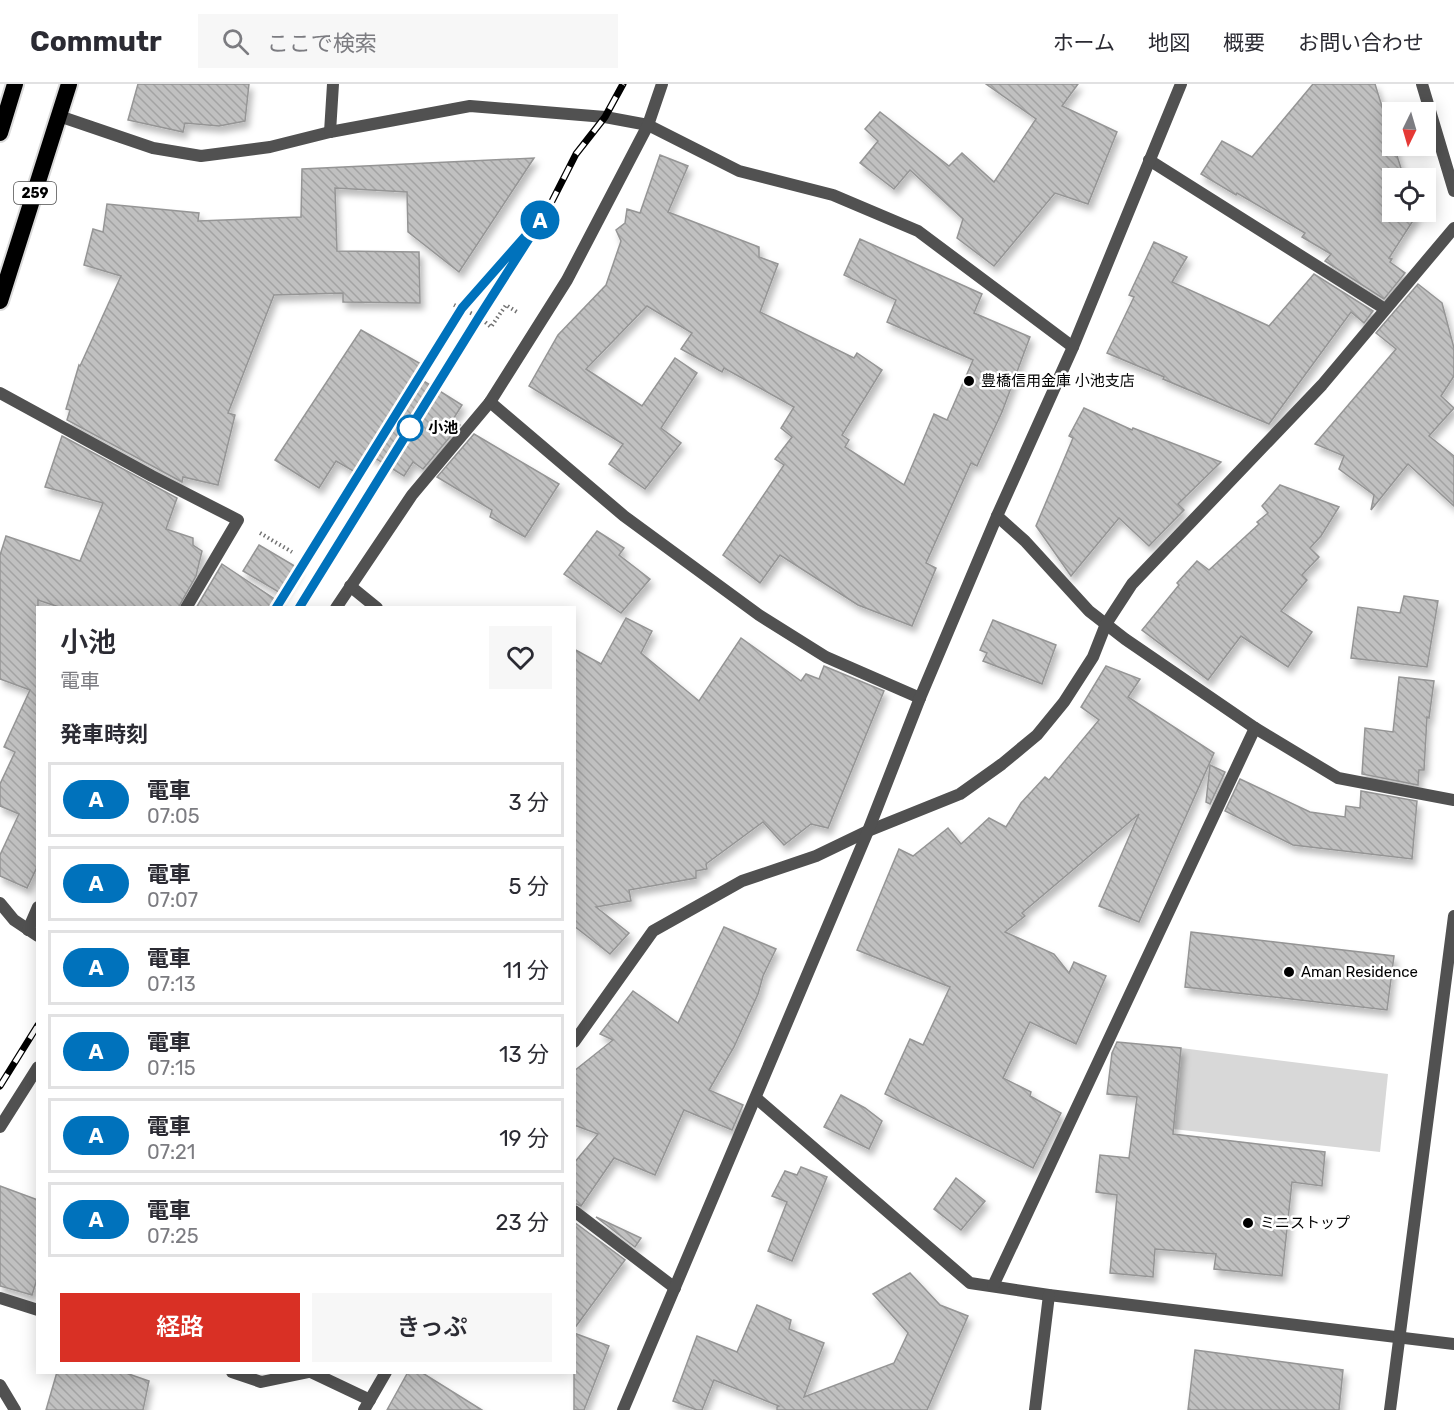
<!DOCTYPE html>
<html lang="ja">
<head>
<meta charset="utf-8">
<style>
  :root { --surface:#fff; --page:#f7f7f7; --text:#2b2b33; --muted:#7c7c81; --line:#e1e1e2; --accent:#d93025 }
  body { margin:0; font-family:Rubik,"Noto Sans JP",sans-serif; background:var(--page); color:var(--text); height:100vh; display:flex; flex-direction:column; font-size:22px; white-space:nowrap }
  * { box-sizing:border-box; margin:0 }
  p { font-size:20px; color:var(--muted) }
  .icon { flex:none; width:33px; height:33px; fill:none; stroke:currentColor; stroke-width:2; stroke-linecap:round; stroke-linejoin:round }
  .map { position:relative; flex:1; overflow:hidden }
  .panel { position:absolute; left:36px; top:522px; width:540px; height:768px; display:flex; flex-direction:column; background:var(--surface); border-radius:0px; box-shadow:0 3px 15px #0003 }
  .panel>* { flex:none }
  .badge { padding:0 12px; border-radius:20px; font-size:21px; line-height:39px }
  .needle { width:39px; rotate:185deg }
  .tools { position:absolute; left:1382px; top:18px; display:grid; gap:12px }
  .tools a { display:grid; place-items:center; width:54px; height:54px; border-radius:0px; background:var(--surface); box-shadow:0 3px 15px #0003; font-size:30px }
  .map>.badge { position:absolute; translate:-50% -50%; box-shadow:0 0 0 3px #fff }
  h2 { padding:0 24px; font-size:22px; line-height:54px }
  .round { display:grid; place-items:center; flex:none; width:63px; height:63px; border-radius:0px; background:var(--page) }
  .overview { display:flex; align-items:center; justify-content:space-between; height:102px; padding:0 24px }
  h1 { font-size:28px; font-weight:600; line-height:45px }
  .button { display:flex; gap:12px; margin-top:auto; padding:12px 24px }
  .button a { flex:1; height:69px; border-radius:0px; background:var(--accent); color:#fff; font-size:24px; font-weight:600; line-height:69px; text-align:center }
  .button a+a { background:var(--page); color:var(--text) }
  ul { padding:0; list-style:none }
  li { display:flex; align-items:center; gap:18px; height:75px; margin:0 12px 9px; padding:0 12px; border:3px solid var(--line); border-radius:0px }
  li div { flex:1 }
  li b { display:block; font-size:22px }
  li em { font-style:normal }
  li .badge { min-width:66px; font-weight:700; text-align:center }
  header { display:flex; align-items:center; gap:36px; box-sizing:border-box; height:84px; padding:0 30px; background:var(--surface); border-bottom:2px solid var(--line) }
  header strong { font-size:28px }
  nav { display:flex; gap:33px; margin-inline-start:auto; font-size:21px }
  .search { width:420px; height:54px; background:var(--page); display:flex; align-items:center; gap:15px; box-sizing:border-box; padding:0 21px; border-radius:0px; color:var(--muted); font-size:22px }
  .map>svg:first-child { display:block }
  .grass { fill:#d8d8d8 }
  .building { fill:url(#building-back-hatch); stroke:#959595; stroke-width:1.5; filter:url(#shadow) }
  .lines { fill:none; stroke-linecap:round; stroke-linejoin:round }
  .trunk-casing { stroke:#dbdbdb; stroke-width:20 }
  .path { stroke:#737373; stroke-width:4; stroke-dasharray:1.5 3; stroke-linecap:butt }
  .minor { stroke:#515151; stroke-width:12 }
  .tertiary { stroke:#515151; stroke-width:12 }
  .trunk { stroke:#000; stroke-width:16 }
  .rail-casing { stroke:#000; stroke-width:7 }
  .rail { stroke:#fff; stroke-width:4.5; stroke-dasharray:14; stroke-linecap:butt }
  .line-casing { stroke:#fff; stroke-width:14 }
  .line { stroke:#0072bc; stroke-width:9 }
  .poi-dot { fill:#000; stroke:#fff; stroke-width:2 }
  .stop-dot { fill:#fff; stroke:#0072bc; stroke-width:3 }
  .labels { text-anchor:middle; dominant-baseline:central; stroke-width:5; stroke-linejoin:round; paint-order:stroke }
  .shield { fill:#fff; stroke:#4c4c4c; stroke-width:1.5 }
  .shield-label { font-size:14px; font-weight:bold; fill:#000 }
  .poi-label { font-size:15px; fill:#000; stroke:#fff; text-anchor:start }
  .stop-label { font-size:15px; font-weight:bold; fill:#000; stroke:#fff; text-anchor:start }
</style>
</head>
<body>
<header>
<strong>Commutr</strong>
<div class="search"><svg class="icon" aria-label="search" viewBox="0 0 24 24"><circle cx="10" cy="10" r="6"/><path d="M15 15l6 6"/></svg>ここで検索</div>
<nav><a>ホーム</a><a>地図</a><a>概要</a><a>お問い合わせ</a></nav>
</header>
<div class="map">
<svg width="1454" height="1326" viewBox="0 0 1454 1326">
  <defs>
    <pattern id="building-back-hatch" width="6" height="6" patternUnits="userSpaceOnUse" patternTransform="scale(1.5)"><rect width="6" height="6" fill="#c0c0c0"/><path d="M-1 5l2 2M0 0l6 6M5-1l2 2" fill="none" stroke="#a3a3a3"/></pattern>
    <filter id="shadow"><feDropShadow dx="3.5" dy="6" stdDeviation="3" flood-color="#0004"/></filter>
  </defs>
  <rect width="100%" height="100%" fill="#fff"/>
  <path class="grass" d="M1181,964L1388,990L1380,1068L1173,1045Z"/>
  <g class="building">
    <path d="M138,0H249L245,37L219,42L185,39L183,48L128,36Z"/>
    <path d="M986,0H1078L1062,22L1117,48L1088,120L1055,109L994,182L957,154L963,135L910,86L894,105L860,79L878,57L865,45L880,28L949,82L962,69L994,98L1036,35Z"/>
    <path d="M1313,0H1375L1392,55V62H1394L1404,94H1392V128H1414L1416,132L1389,174L1392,175L1390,178L1405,189L1384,215L1325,177L1331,170L1302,153L1305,149L1237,109L1236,111L1201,90L1222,57L1252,73Z"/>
    <path d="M660,71L688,82L668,128L759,163V173L778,180L760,228L854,274L857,269L882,286L842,351L849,356L845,363L904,401L934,330L947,336L973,276L887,238L896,216L844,191L860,155L982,210L974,229L1030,253L1002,328L977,382L971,379L926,479L936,484L912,542L858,521L780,471L760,499L723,471L784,381L775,375L792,353L781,344L794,323L724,284L722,288L681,265L692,249L647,222L586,285L642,322L675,274L697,289L661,344L681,359L645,405L609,380L623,360L529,302L558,251L606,201L621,157L616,146L625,139L627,125L640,129Z"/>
    <path d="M534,74L459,188L408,148L407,108L335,104L337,167L419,168L420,219L343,218V209L274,211L228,329L235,331L218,401L183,393L182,398L67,336L70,326L66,325L79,281L80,282L121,192L84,181L93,145L103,148L107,120L199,129L198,137L301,133L302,85Z"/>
    <path d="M1154,158L1187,173L1172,198L1269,242L1314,190L1373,227L1364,239L1351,228L1269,340L1163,295L1164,293L1107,269L1134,213L1129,211Z"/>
    <path d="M1418,200L1442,219L1454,264V292L1441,312L1454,324L1429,352L1454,372V422L1408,380L1371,426L1374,411L1339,385L1344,372L1315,360L1396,265L1376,249Z"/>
    <path d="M361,246L421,280L414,291L462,321L452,337L460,341L423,385L413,378L404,392L367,369L355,388L336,377L319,404L275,376Z"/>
    <path d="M1084,324L1132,346L1133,344L1221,378L1178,420L1184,426L1149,462L1119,434L1071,492L1036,442L1073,354L1069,352Z"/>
    <path d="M474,350L559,400L525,453L490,433L492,426L437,393Z"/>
    <path d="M62,352L177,414L166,445L193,454V461L202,467L196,492L178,524H62L38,516V781L27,804L0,792V771L19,730L0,722V700L15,668L4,663L30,606L0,595V471L6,452L80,477L103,419L45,403Z"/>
    <path d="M1280,401L1339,423L1321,452L1310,464L1319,473L1302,491L1307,496L1281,527L1312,548L1288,583L1241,552L1208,596L1142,546L1179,501L1177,499L1197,477L1209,486L1259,440L1257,438L1268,429L1262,422Z"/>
    <path d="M597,447L624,464L619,471L650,495L621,529L564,490Z"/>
    <path d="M259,461L298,484L282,510L243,487Z"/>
    <path d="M222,480L288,524H196Z"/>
    <path d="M1404,512L1438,517L1427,583L1351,574L1358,523L1400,529Z"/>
    <path d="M626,534L652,547L641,569L699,617L741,554L801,597L806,590L819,595L824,582L884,607L828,744L811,740L784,761L763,738L706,780L707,785L696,787V794L629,806L631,817L596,823L629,849L610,870L574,842V565L601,580Z"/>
    <path d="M993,536L1056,561L1042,600L983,577L987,569L980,566Z"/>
    <path d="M1106,582L1140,595L1128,613L1214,669L1139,838L1099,822L1139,730L1022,829L1025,832L1005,848L1054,870L1069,889L1074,878L1106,892L1076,960L1030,938L1003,994L1031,1008L1030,1012L1061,1029L1033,1084L885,1010L910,955L923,961L950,903L857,866L899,765L913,772L948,744L961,760L989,734L1006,743L1021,719L1045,693L1049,696L1099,636L1081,623Z"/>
    <path d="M1399,593L1434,597L1429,634L1427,633L1424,686H1419L1418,701L1362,690L1365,644L1393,648Z"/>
    <path d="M1210,681L1225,688L1210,720L1206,718Z"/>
    <path d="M1240,695L1310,728L1345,733L1346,722L1360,724L1361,707L1417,717L1412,775L1293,761L1225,727Z"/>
    <path d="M724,843L776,865L763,892L758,910L734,963L709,1006L743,1021L732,1046L684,1026L655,1091L614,1074L581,1122L574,1119V1079L598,1050L574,1041V987L613,956L600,950L633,907L678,939Z"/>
    <path d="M1191,848L1394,872L1387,926L1185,903Z"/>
    <path d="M1117,958L1181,964L1173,1050L1325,1068L1322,1102L1292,1098L1282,1192L1214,1185L1216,1170L1155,1165L1153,1193L1110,1189L1117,1111L1096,1108L1100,1071L1129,1074L1137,1013L1107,1010L1112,969Z"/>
    <path d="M841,1011L865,1024L882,1037L869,1065L824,1043Z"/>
    <path d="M801,1083L827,1093L792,1177L768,1167L787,1118L772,1112L785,1087L797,1091Z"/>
    <path d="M956,1094L985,1117L961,1146L934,1125Z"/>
    <path d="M0,1102L38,1116V1192L32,1211L0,1202Z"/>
    <path d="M596,1133L641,1154L635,1163Z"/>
    <path d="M574,1138L625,1176L574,1245Z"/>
    <path d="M910,1189L940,1221L968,1232L927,1326H777V1323L779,1322L714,1296L702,1326H697L673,1317L697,1252L737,1268L757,1221L791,1236L789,1245L824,1259L804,1313L894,1279L908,1249L873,1210Z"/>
    <path d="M574,1249L609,1262L584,1326H574Z"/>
    <path d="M1195,1266L1343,1286L1339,1326H1188Z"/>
    <path d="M57,1288H123L149,1297L143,1326H46Z"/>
    <path d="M408,1288H421L482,1326H387Z"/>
  </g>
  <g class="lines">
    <defs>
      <g id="trunk">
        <path d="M0,49L15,0"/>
        <path d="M0,217L69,0"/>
      </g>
    </defs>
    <use href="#trunk" class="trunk-casing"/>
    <g class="path">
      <path d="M454,221L479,233L491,243L506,221L517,228"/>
      <path d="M260,449L292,468"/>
    </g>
    <g class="minor">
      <path d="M59,32L153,64L201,72L270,63L330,48L470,22L605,33L648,41L739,87L833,111L918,147L1073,263"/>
      <path d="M330,48L333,0"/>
      <path d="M1149,76L1385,225"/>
      <path d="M0,309L152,392L238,436L186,524"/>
      <path d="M490,318L624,432L759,531L826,573L920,614"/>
      <path d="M997,432L1025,457L1089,527L1125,555L1255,644L1338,694L1454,716"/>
      <path d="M350,502L377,524"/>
      <path d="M336,524L412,411L490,318L567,196L648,41L662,0"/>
      <path d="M0,819L14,836L38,852"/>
      <path d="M28,846L38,823"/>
      <path d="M574,958L653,847L742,797L816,772L868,747L960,710L1002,680L1037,651L1064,618L1093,573L1106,540L1132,500L1322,301L1454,144"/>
      <path d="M756,1014L970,1199L1049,1211L1454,1260"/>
      <path d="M0,1043L38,983"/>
      <path d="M574,1127L675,1204"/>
      <path d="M993,1202L1255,644"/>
      <path d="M0,1214L38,1226"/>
      <path d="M232,1288L261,1298L309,1288"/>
      <path d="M311,1288L370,1316"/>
      <path d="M0,1301L15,1326"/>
      <path d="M364,1326L386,1288"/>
      <path d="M1035,1326L1049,1211"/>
    </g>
    <g class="tertiary">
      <path d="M1422,0L1454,107"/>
      <path d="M623,1326L868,747L920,614L997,432L1073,263L1181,0"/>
      <path d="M1390,1326L1454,832"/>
    </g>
    <use href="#trunk" class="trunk"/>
    <defs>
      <g id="rail">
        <path d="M277,524L394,335L462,224L519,160"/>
        <path d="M299,524L479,233L545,131L576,70L605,33L623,0"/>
        <path d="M0,1002L38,941"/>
      </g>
    </defs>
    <use href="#rail" class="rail-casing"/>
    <use href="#rail" class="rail"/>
  </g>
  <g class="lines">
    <defs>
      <path id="line" d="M276,524L462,224L544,131L479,233L299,524"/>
    </defs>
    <use href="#line" class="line-casing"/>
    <use href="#line" class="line"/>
  </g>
  <g class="poi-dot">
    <circle cx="969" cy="297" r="6"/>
    <circle cx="1289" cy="888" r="6"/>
    <circle cx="1248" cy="1139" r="6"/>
  </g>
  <circle class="stop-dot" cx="410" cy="344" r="12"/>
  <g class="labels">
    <rect class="shield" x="14" y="98" width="42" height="22" rx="4.5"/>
    <g class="shield-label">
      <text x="35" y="109">259</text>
    </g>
    <g class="poi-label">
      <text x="981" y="297">豊橋信用金庫 小池支店</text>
      <text x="1301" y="888">Aman Residence</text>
      <text x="1260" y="1139">ミニストップ</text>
    </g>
    <g class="stop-label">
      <text x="428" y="344">小池</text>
    </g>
  </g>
</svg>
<div class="tools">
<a><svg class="needle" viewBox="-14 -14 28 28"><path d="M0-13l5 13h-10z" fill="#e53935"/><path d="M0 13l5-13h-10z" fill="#7c7c81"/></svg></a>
<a><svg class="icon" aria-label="locate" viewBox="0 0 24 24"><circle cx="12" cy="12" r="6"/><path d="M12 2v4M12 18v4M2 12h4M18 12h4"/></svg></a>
</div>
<b class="badge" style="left:540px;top:136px;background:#0072bc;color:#fff">A</b>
<section class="panel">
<div class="overview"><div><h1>小池</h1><p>電車</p></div><a class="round"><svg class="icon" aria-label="heart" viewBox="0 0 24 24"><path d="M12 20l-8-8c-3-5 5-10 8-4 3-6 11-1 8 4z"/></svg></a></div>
<h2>発車時刻</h2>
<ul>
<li><span class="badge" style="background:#0072bc;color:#fff">A</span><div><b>電車</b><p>07:05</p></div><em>3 分</em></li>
<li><span class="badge" style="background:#0072bc;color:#fff">A</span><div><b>電車</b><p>07:07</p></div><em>5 分</em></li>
<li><span class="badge" style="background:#0072bc;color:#fff">A</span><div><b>電車</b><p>07:13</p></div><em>11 分</em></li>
<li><span class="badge" style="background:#0072bc;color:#fff">A</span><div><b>電車</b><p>07:15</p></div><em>13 分</em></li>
<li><span class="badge" style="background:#0072bc;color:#fff">A</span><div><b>電車</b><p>07:21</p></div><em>19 分</em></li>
<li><span class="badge" style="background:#0072bc;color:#fff">A</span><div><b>電車</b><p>07:25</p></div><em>23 分</em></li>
</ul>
<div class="button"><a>経路</a><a>きっぷ</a></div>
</section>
</div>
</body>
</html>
